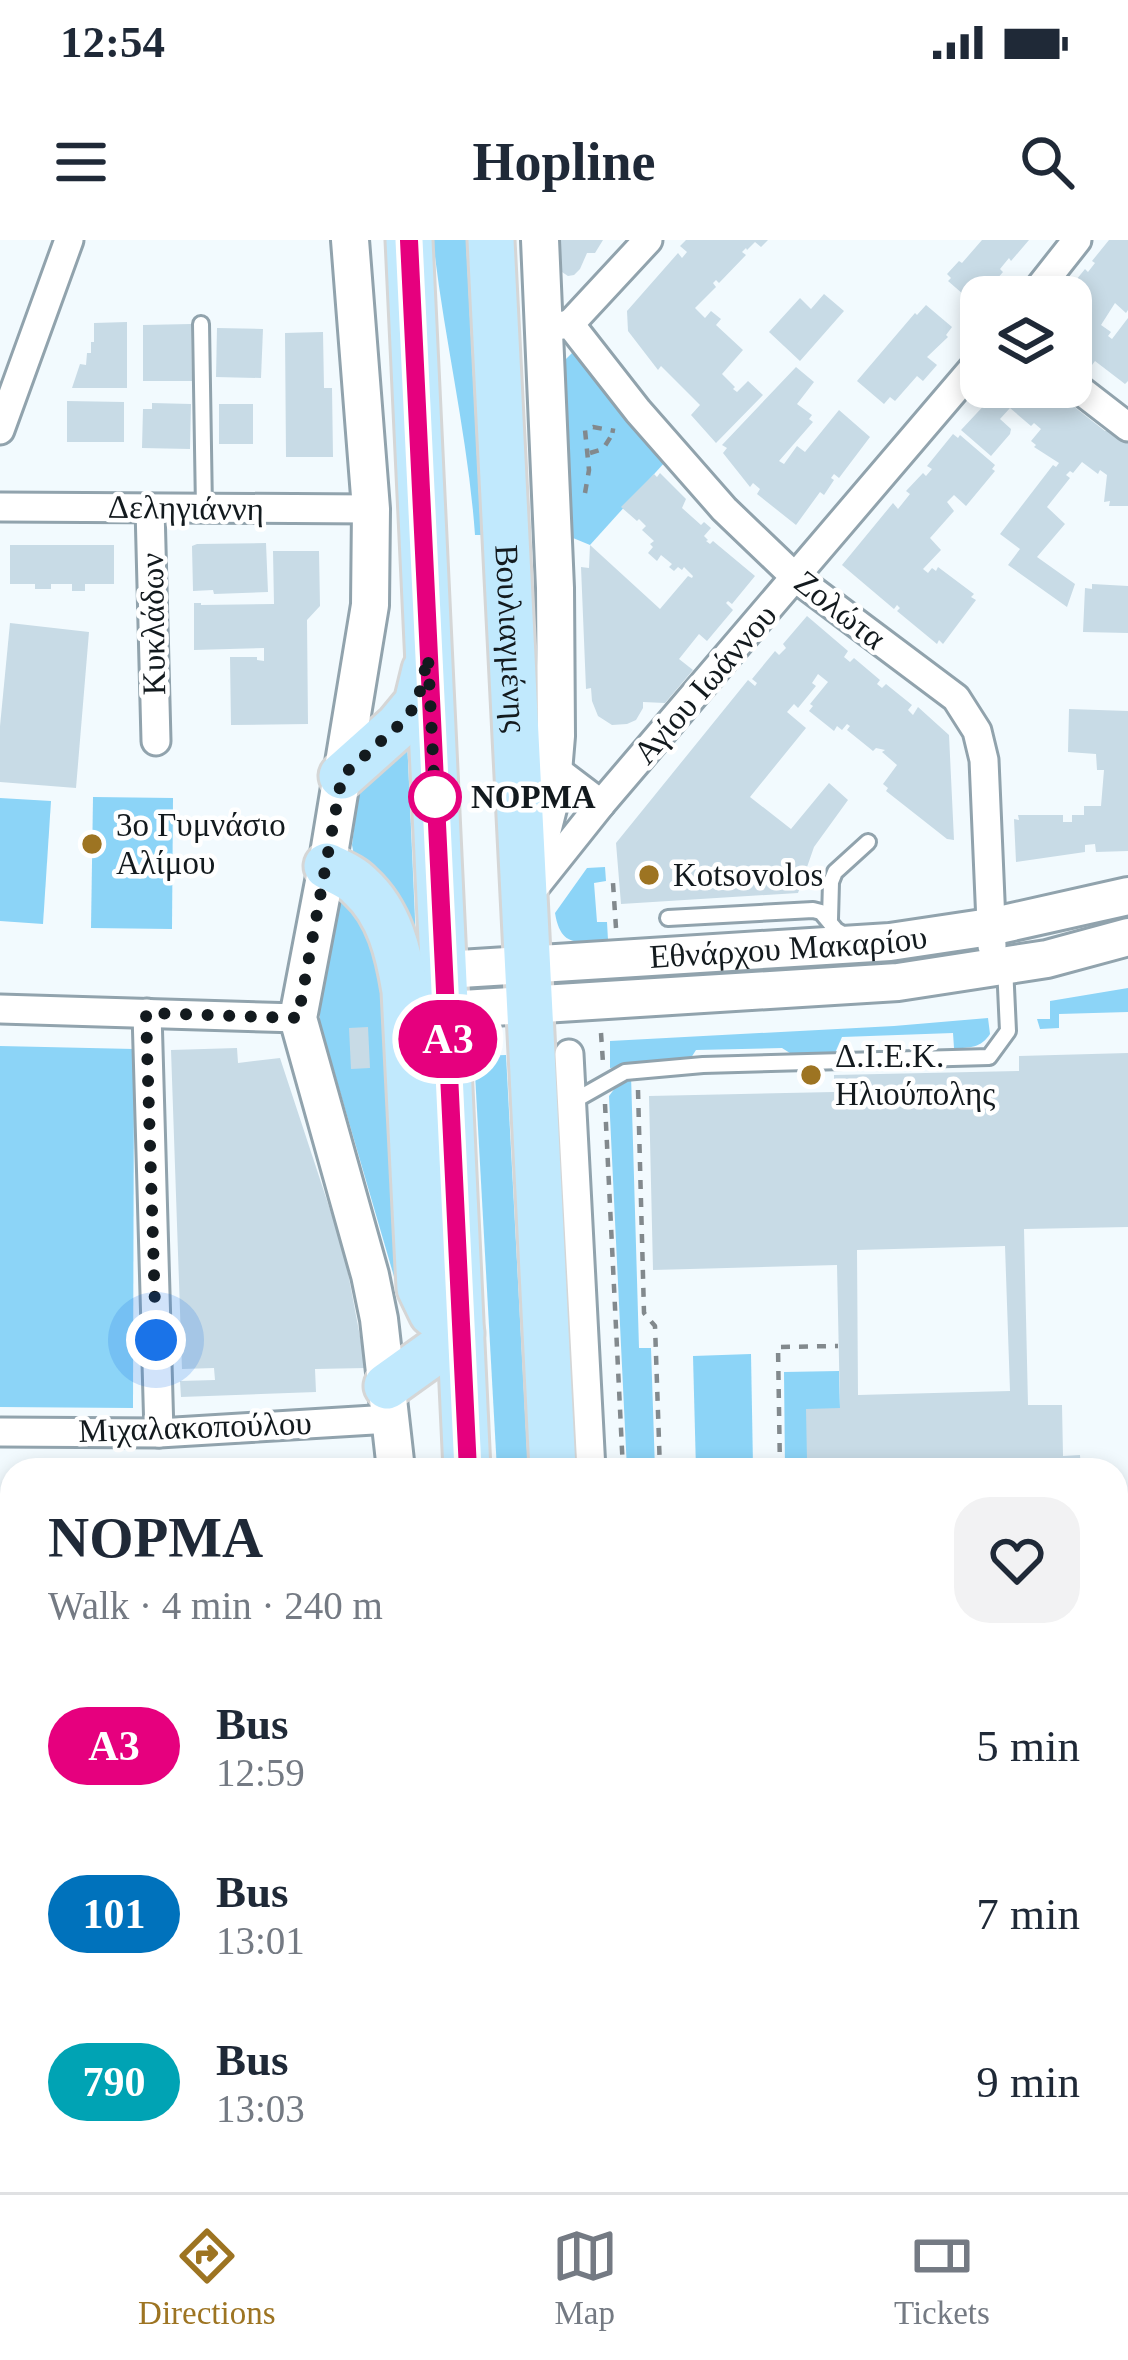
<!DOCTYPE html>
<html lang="en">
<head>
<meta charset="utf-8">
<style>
  :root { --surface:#fff; --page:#f2f2f3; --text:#1f2937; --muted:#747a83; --line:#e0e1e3; --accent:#9d7422 }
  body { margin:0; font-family:"Times New Roman",serif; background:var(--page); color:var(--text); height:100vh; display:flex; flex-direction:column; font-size:45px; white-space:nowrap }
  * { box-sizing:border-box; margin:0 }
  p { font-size:39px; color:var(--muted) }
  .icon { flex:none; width:66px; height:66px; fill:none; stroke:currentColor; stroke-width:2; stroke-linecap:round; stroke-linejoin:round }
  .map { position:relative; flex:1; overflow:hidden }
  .drawer { position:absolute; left:0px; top:1218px; width:1128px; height:735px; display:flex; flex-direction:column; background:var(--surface); border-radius:36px 36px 0 0; box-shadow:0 6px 18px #0003 }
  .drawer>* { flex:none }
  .badge { padding:0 24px; border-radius:39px; font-size:42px; line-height:78px }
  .controls { position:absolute; left:960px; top:36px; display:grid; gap:24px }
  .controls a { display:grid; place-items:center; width:132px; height:132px; border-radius:24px; background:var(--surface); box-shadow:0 6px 18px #0003; font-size:60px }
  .you { position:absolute; width:60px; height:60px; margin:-30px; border:9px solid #fff; border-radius:50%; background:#1a73e8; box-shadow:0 0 0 18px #1a73e833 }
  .map>.badge { position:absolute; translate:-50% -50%; box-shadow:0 0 0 6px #fff }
  .round { display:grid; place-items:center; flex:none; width:126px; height:126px; border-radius:36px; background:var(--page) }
  .headline { display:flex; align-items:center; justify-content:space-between; height:204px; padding:0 48px }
  h1 { font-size:57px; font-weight:800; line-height:90px }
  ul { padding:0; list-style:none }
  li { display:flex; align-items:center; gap:36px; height:168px; padding:0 48px }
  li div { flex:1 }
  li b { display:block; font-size:45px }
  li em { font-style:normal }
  li .badge { min-width:132px; font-weight:700; text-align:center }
  .status { display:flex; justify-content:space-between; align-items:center; height:84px; padding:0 60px; background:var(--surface); direction:ltr }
  .status svg { height:33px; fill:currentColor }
  header { display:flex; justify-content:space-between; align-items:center; height:156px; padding:0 48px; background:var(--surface); font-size:54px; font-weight:800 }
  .menu { display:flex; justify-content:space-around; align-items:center; height:168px; border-top:3px solid var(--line); background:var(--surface); font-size:33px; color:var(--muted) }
  .menu a { display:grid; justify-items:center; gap:6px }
  .menu .on { color:var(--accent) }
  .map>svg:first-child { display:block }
  .green { fill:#8cd4f7 }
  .building { fill:#c8dbe6; fill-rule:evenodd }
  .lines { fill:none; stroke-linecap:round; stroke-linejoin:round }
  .service-casing { stroke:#91a3ad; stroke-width:20 }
  .minor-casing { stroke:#91a3ad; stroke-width:33 }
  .tertiary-casing { stroke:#91a3ad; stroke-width:42 }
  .primary-casing { stroke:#d5d6d6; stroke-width:51 }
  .path { stroke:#82898d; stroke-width:4.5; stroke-dasharray:9 9; stroke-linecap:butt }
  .service { stroke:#fff; stroke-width:14 }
  .minor { stroke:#fff; stroke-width:27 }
  .tertiary { stroke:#fff; stroke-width:36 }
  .primary { stroke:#c1e9fd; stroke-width:45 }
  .line-casing { stroke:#fff; stroke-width:27 }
  .line { stroke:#e6007e; stroke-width:18 }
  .walk { stroke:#131a1e; stroke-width:12; stroke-dasharray:0 21.6 }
  .stop-dot { fill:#fff; stroke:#e6007e; stroke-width:6 }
  .poi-dot { fill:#9d7422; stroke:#fff; stroke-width:4.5 }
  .labels { text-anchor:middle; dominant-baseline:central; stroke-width:9; stroke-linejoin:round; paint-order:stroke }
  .street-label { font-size:33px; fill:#131a1e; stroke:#fff }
  .stop-label { font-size:33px; font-weight:bold; fill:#131a1e; stroke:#fff; text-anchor:start }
  .poi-label { font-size:33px; fill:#131a1e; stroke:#fff; text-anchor:start }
</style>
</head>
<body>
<div class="status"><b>12:54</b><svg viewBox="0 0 49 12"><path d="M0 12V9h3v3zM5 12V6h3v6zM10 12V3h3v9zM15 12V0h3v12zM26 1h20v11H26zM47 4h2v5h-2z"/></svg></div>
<header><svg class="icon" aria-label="menu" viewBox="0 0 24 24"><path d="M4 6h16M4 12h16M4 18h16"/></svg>Hopline<svg class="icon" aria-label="search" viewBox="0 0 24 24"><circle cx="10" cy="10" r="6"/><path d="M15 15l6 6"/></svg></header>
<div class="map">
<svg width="1128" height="1952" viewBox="0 0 1128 1952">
  <rect width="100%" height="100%" fill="#f2fafe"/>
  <g class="green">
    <path d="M433,0H466L481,295H475C468,196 444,99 433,0Z"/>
    <path d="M577,108L665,222L590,305L573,298L562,123Z"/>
    <path d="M407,499L416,701L354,615L352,605L360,539Z"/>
    <path d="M93,557L173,558L172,689L91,688Z"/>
    <path d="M0,558L51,561L43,684L0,681Z"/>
    <path d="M605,627L606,641L594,643L597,682H607L608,700C579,702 561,709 555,673L587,628Z"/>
    <path d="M343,657L379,700L409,1063L402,1064L320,783V749L337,661Z"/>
    <path d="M977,705L981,714L887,731L597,747L596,734Z"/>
    <path d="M1128,748V772L1059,774V788L1040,789L1037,779H1050V761Z"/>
    <path d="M988,778L990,794C981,808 970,808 954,808L953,793L842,797L835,813L793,815L782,808L696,810L689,821L610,828V801L894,786Z"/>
    <path d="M0,806L134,809L133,1168L0,1167Z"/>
    <path d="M506,815L528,1230H497L474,816Z"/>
    <path d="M631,835L639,1108H651L655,1230H627L609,856L618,844Z"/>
    <path d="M751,1114L753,1227L696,1230L693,1116Z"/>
    <path d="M839,1131L840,1168L807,1221H790L789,1230H785L784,1132Z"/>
  </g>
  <g class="building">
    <path d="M556,0H603L595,13H587L580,29L574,35L568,36L559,30Z"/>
    <path d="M686,0H768L761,7L755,2L747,10L746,8L742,12L746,15L719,43L716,40L713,43L716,47L695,68L705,78L711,71L721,79L716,85L743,110L722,134L735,147L733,149L737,152L748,141L763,155L716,203L691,175L700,165L661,126L658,130L628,91L627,71L678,13L682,18L687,12L680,6Z"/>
    <path d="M982,0H1029L1011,21L1009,18L1000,29L1003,32L978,61L974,57L971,61L948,41L951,38L947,34L959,21L962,23Z"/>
    <path d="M1109,0H1128V70L1126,73L1115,63L1101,85L1111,92L1108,96L1112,99L1128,78V141L1125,144L1095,121L1092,125L1088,122L1085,126L1071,115V57H1069L1072,53L1068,50L1085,29L1088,32L1095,23L1092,21Z"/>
    <path d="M824,54L844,71L800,121L769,92L800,58L811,69Z"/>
    <path d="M926,65L952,87L946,95L948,97L927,117L937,125L923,141L917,136L895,161L890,157L884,164L857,141L915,73L917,75Z"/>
    <path d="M127,82V148H72L80,124L86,125L87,113H91V102H94V83Z"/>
    <path d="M191,84L192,141H143V85Z"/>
    <path d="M217,88L263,89L261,138L216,137Z"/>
    <path d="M323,92L324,148H332L333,217H286L285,93Z"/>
    <path d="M796,127L814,142L797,164L812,175L809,179L813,182L779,221L784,224L797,206L805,212L839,170L870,197L839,238L834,234L831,238L834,240L824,255L820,252L796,285L757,254L760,249L753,243L750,247L723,213L727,208L722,205Z"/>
    <path d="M999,147H1046L1051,151L1053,148L1063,156L1061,163L1065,166L1068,162L1105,191L1113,189L1128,201V266H1109L1110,261L1104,262L1107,235L1100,230L1098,234L1082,222L1073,233L1070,231L1066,235L1070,238L1047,267L1065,284L1037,317L1075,344L1067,367L1008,325L1020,309L1000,294L1053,225L1056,227L1059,223L1034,207L1036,205L1031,201L1041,189L1034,183L1031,186L1010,168L1000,179L1011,189L1010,194L991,216L961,190L990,159L993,162L1002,152Z"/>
    <path d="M67,161L124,162V202H67Z"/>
    <path d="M152,163L191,164L190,209L142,208L143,169H152Z"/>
    <rect x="219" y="164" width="34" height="40"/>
    <path d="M953,194L958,198L960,195L995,225L992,229L995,231L966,266L954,255L947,262L954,271L930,298L941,310L923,329L928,333L932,328L936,331L938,327L974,354L971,357L976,360L943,404L939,400L937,404L897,371L900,368L897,365L894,369L842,325L893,263L898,269L910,254L906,251L923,233L926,236L932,229L927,226Z"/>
    <path d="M660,233L686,259L682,268L701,285L704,282L711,288L704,296L708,300L706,301L710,304L713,301L755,336L732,364L728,361L726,363L733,370L707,401L699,394L679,419L693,430L665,463L643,462V468L636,480L627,484L612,485L598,476L592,461L591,448L586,449L581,327L589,328L590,305L660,369L688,336L692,338L693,336L684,327L682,330L678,327L674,331L669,327L672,324L661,315L657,321L648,313L653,307L650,304L654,301L642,290L646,286L639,279L637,281L621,267L654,234L657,237Z"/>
    <path d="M266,303L268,352L214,354L213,350L193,351L192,306L197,304Z"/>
    <path d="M10,305H114V344H85V351H72V344H51V349H35V344H10Z"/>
    <path d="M273,311H319L320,366L307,380L308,484L231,485L230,417H257V420L264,421V408L194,410V363H201V365L274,364Z"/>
    <path d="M1092,344L1128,346V393L1083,392L1085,348L1092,349Z"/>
    <path d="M807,376L848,411L844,417L850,422L854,418L880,440L877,444L882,448L886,444L912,465L908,470L913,475L918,467L949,495L954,600L947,599L886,551L888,548L883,544L897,525L882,512L885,510L876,508L873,511L847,490L850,486L847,484L842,490L837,486L834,491L809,471L813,466L810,464L828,442L818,434L812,443L816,446L798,468L794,464L787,472L806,488L750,557L791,589L829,543L848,560L814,607L798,653L621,664L616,603L748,440L755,446L757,443L752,439L775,411L779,415L786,408L783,404Z"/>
    <path d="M10,383L89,392L76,548L0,542V486Z"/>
    <path d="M1069,469L1128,471V611L1096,612L1095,604L1085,605V612L1016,622L1014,579L1019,580L1018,575H1063V582H1072V575H1084V566H1101L1104,530H1097L1096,514L1068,512Z"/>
    <path d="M368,787L370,828L351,829L349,788Z"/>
    <path d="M237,808L238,823L280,818L344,1012L366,1128L315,1129L316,1152L181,1157L180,1141L215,1140L214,1128L182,1129L171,810Z"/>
    <path d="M1128,813V987L1024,989L1028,1165H1062L1063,1216L1080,1215L1081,1230H789V1221H807L806,1169L840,1168L837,1025L653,1030L649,856L834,852V835L1019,831V816ZM1005,1006L1010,1151L858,1155L857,1010Z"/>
    <path d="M1,1370L7,1387L1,1389L5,1399L12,1397V1464L0,1468Z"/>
    <path d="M12,1481V1519L0,1523V1485Z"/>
    <path d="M12,1539V1584H0V1544L8,1543Z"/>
    <path d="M1116,1633L1128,1634V1899H1116Z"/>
    <rect x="0" y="1820" width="12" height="58"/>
    <path d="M980,1941H1016L1015,1952H980Z"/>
  </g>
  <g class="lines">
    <defs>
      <g id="service">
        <path d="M201,84L204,269"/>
        <path d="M668,678L813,670L821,672L836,690L849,698"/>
        <path d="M830,679L831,642L835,632L868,602"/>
        <path d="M572,862L625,832L703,825L989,817L1008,791L1005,726"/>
      </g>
      <g id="minor">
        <path d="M1032,57L1077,0"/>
        <path d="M570,84L648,0"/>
        <path d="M543,88L570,84L638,171L724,269L796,338L956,458L977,491L984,520L992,706"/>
        <path d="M1071,143L1128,187"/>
        <path d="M0,190L69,0"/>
        <path d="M0,267L371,269"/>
        <path d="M150,268L156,501"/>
        <path d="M555,529L601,564"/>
        <path d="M530,653L601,564L981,119"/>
        <path d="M0,769L298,778"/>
        <path d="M147,773L159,1193"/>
        <path d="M569,814L591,1230"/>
        <path d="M0,1192L159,1193L390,1179"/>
        <path d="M0,1271L12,1301"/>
        <path d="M1116,1573H1128"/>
        <path d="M0,1637H12"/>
        <path d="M0,1939L12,1938"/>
        <path d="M206,1941L208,1952"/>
      </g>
      <g id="tertiary">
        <path d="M350,0L371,269L370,365L327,626L298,778L370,1035L379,1079L396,1230"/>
        <path d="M531,635L551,556L556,496L555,348L540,0"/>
        <path id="s1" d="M444,730L890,702L990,687L1128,656"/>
        <path d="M446,770L898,742L1047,719L1128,697"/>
        <path d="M454,1941L455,1952"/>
        <path d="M628,1941V1952"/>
      </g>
      <g id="primary">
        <path d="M409,0L467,1230"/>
        <path id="s2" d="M491,0L553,1230"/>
        <path d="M342,536L398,486L417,463L425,430"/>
        <path d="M327,626C338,632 352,637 360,646C390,673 399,714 405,751L420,1048L432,1073L461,1093L387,1146"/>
        <path d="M502,1941L503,1952"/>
        <path d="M589,1941V1952"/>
      </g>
    </defs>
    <use href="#service" class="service-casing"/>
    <use href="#minor" class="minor-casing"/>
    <use href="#tertiary" class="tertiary-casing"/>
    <use href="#primary" class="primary-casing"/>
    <g class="path">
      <path d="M590,213L603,209L615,190"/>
      <path d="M585,253L589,230L585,190L593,187L615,191"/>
      <path d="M616,688L613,643L620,642"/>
      <path d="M601,793L603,823"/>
      <path d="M638,850L644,1073L655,1086L660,1230"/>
      <path d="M605,864L623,1230"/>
      <path d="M780,1230L778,1107L838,1106"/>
    </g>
    <use href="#service" class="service"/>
    <use href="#minor" class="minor"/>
    <use href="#tertiary" class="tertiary"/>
    <use href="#primary" class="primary"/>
  </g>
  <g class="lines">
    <defs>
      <path id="line" d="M409,0L468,1230"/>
    </defs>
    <use href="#line" class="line-casing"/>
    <use href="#line" class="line"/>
    <path class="walk" d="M156,1100L146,773L298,778L342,536L398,486L417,464L428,416L435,557"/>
  </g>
  <circle class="stop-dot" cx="435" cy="557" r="24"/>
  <g class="poi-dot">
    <circle cx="92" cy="604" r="12"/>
    <circle cx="649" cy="635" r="12"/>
    <circle cx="811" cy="835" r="12"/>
  </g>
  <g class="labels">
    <g class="street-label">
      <text transform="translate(186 268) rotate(1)">Δεληγιάννη</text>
      <text transform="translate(840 370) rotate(38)">Ζολώτα</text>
      <text transform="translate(153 384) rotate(-91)">Κυκλάδων</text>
      <text stroke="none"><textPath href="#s2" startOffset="399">Βουλιαγμένης</textPath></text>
      <text transform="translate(705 444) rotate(-49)">Αγίου Ιωάννου</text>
      <text stroke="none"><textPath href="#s1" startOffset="345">Εθνάρχου Μακαρίου</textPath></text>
      <text transform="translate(195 1187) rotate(-2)">Μιχαλακοπούλου</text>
    </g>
    <g class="stop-label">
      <text x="471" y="557">ΝΟΡΜΑ</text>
    </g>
    <g class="poi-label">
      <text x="116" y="585">3ο Γυμνάσιο<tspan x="116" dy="38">Αλίμου</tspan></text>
      <text x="673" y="635">Kotsovolos</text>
      <text x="835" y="816">Δ.Ι.Ε.Κ.<tspan x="835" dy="38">Ηλιούπολης</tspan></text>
    </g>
  </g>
</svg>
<div class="controls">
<a><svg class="icon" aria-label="layers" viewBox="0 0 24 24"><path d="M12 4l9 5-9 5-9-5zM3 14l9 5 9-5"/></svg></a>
</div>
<div class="you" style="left:156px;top:1100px"></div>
<b class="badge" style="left:448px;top:799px;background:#e6007e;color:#fff">Α3</b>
<section class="drawer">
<div class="headline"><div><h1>ΝΟΡΜΑ</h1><p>Walk · 4 min · 240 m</p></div><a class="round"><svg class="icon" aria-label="heart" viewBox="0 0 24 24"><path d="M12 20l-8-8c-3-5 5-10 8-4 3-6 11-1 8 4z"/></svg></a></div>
<ul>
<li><span class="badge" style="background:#e6007e;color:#fff">Α3</span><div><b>Bus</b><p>12:59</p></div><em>5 min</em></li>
<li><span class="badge" style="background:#0072bc;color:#fff">101</span><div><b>Bus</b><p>13:01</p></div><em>7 min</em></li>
<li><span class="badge" style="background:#00a3b4;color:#fff">790</span><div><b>Bus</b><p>13:03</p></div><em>9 min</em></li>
</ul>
</section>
</div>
<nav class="menu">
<a class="on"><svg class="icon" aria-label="directions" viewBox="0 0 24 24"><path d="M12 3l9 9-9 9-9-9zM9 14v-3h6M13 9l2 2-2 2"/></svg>Directions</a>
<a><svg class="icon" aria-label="map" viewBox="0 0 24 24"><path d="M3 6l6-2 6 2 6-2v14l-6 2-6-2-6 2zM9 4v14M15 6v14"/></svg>Map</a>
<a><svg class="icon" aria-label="tickets" viewBox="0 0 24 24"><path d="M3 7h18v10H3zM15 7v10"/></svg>Tickets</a>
</nav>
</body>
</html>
